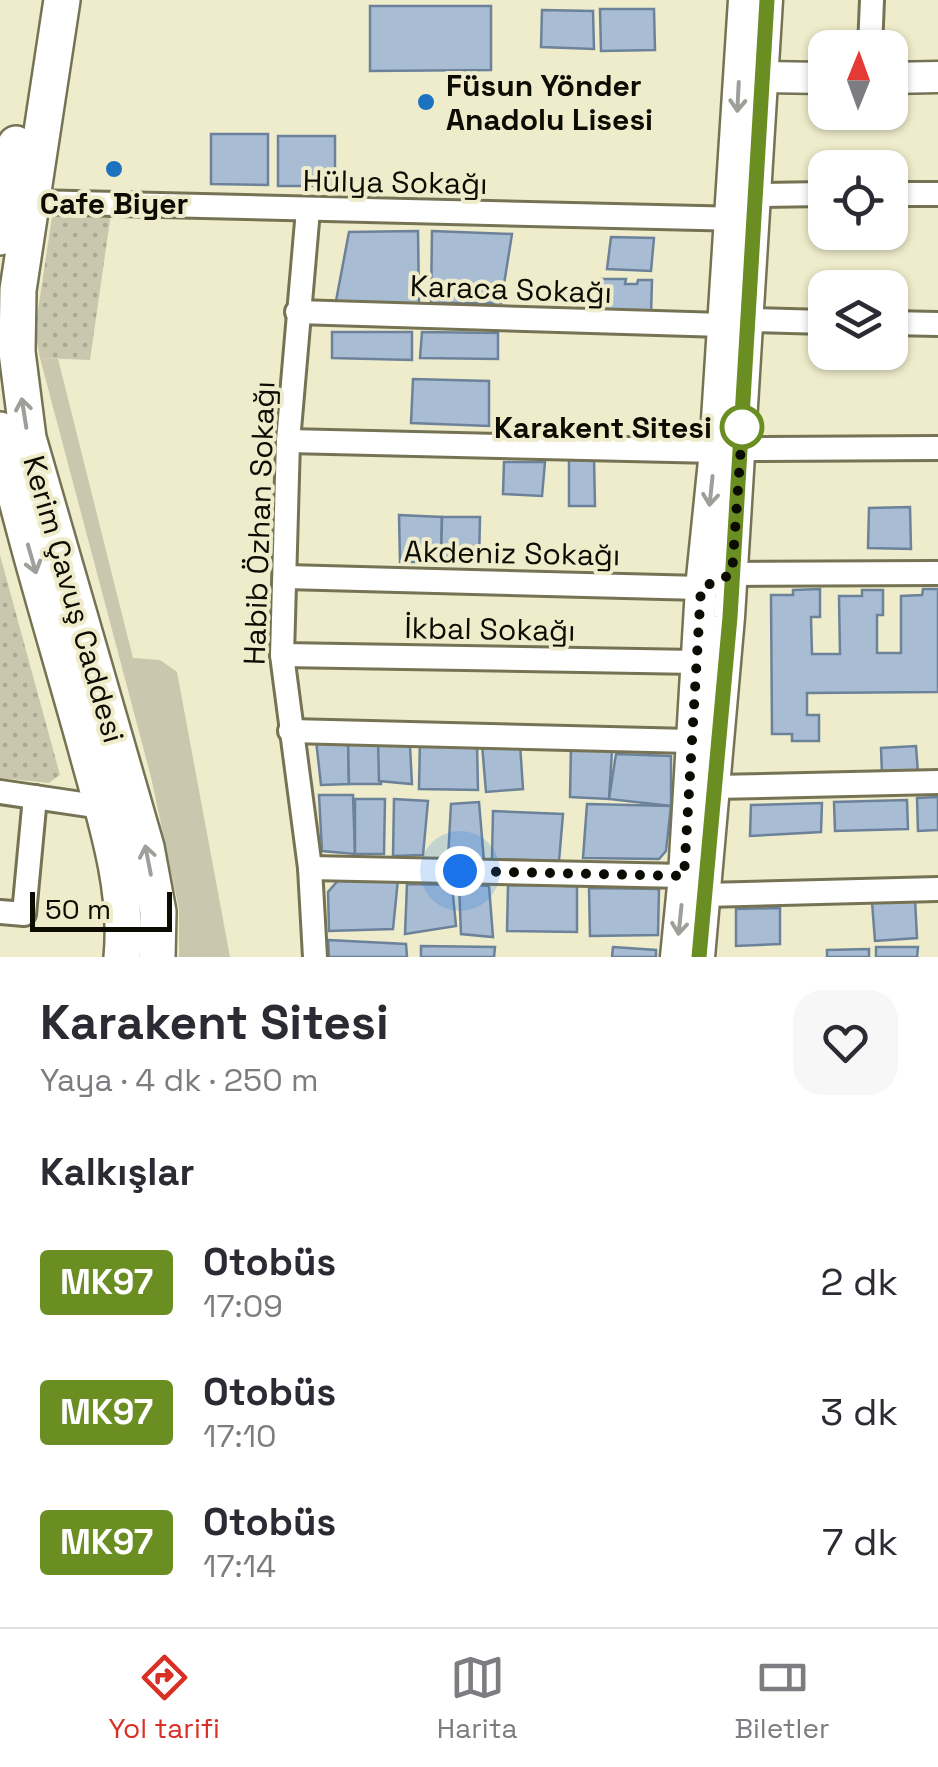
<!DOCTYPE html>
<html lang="tr">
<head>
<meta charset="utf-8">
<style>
  :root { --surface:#fff; --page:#f7f7f7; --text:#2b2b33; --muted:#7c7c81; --line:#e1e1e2; --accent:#d93025 }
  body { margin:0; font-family:"Space Grotesk",sans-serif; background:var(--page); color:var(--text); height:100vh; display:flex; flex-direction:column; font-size:38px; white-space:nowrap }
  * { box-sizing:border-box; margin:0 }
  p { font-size:32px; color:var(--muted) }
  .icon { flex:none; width:55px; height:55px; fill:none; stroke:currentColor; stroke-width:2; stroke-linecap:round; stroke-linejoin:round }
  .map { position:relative; height:957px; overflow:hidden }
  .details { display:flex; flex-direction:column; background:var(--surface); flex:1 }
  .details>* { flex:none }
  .badge { padding:0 20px; border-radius:8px; font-size:35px; line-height:65px }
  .needle { width:65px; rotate:1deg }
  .buttons { position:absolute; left:808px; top:30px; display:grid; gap:20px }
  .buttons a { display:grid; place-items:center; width:100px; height:100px; border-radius:20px; background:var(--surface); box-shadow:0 2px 8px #0004; font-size:50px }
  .scale { position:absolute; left:30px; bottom:25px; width:142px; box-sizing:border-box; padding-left:10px; border:5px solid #0d0c03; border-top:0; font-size:28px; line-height:35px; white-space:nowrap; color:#0d0c03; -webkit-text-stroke:8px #eeecca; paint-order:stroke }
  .you { position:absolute; width:50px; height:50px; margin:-25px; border:8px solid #fff; border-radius:50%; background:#1a73e8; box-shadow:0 0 0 15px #1a73e833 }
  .map>.badge { position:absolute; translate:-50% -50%; box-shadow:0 0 0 5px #fff }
  h2 { padding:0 40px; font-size:38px; line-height:90px }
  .round { display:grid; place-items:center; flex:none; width:105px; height:105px; border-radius:30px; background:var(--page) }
  .head { display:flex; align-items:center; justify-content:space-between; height:170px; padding:0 40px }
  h1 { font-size:48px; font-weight:700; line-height:75px }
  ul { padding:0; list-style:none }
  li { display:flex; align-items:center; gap:30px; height:130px; padding:0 40px }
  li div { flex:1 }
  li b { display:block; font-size:38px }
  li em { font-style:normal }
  li .badge { min-width:110px; font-weight:700; text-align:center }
  .tab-bar { display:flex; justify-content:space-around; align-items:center; height:140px; border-top:2px solid var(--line); background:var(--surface); font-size:28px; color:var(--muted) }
  .tab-bar a { display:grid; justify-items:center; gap:5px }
  .tab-bar .active { color:var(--accent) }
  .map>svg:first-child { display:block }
  .grass { fill:#c9c8af }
  .park { fill:url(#park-dots) }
  .building { fill:#a8bdd4; stroke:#6c829a; stroke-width:2.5 }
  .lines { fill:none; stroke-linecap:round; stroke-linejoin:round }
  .street-casing { stroke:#757354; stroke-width:28 }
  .secondary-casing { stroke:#757354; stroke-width:35 }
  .primary-casing { stroke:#757354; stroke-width:40 }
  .street { stroke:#fff; stroke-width:22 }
  .secondary { stroke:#fff; stroke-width:30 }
  .primary { stroke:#fff; stroke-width:35 }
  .oneway { stroke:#9e9e9a }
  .line-casing { stroke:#fff; stroke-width:22 }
  .line { stroke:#6b8e23; stroke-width:15 }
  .walk { stroke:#0d0c03; stroke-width:10; stroke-dasharray:0 18 }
  .poi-dot { fill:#1d72c0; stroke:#eeecca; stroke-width:4 }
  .stop-dot { fill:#fff; stroke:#6b8e23; stroke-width:5 }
  .labels { text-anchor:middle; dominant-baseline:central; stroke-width:8; stroke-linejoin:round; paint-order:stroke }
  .poi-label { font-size:30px; font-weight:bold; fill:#0d0c03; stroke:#eeecca; text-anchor:start }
  .street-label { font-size:30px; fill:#0d0c03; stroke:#eeecca }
  .stop-label { font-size:30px; font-weight:bold; fill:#0d0c03; stroke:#eeecca; text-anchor:end }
</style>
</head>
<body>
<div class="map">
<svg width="938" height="957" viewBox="0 0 938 957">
  <defs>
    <pattern id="park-dots" width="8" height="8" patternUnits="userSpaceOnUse" patternTransform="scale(2.5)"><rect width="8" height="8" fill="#c9c8af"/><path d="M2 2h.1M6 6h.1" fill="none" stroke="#abab95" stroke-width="1.8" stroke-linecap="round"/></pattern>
  </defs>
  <rect width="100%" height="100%" fill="#eeecca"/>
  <path class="grass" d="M40,358L58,359L133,658L160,660L177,672L230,957H179V909L151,777Z"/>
  <g class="park">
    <path d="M53,210L111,213L90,360L40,358L35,330Z"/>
    <path d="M0,555L60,775L49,783L0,778Z"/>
  </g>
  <g class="building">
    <path d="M370,6H491V70L370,71Z"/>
    <path d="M600,9H654L655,50L601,51Z"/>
    <path d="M542,10L593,11L594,49L541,47Z"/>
    <path d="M211,134H268V185L211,184Z"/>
    <rect x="278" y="136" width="57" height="50"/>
    <path d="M418,231L419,304L336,301L349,232Z"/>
    <path d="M432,231L512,234L501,303H431Z"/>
    <path d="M611,237L654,238L651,271L607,269Z"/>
    <path d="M600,279H626L625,284H637L638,280H652L651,315L599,313Z"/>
    <path d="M332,332H412V360L332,358Z"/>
    <path d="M422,332L498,333V359L420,358Z"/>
    <path d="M413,379L489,381V426L411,423Z"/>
    <path d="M569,457H594L595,506H569Z"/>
    <path d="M504,462H545L542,496L503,494Z"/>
    <path d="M910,507L911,549L868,548L869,508Z"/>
    <path d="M399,515L442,517L441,562H400Z"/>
    <path d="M442,517H480L479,562H441Z"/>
    <path d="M820,589V617H811L812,654H840L839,596H862V590H883V615H877V653H901V596L922,595L923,589H938V692L807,693V715H819V741H792V734H772L771,595H793V590Z"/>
    <path d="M316,740H348L349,784L321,785Z"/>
    <path d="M348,740L378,741L381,784H349Z"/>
    <path d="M420,740L477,745L478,790L419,789Z"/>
    <path d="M378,741L410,746L412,784L379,781Z"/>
    <path d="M482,744H520L523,789L486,792Z"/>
    <path d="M916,746L918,773L882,775L881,748Z"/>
    <path d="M571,747L612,751L609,799L570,797Z"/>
    <path d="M616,754L671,756V806L609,799Z"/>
    <path d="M319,795H353L355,854L322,851Z"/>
    <path d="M938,797V830L918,831L917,798Z"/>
    <path d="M355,799H385L384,854H355Z"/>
    <path d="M394,799L428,801L423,855L393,856Z"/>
    <path d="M907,800L908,829L835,831L834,802Z"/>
    <path d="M479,802L484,861L448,859L451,804Z"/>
    <path d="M822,803L821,832L750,836L751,805Z"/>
    <path d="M587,804L671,806L666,851L659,859L583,858Z"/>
    <path d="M493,811L563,814L559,861L492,859Z"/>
    <path d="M342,876L398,879L393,929L329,931L328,892Z"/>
    <path d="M407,884L452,885L456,926L405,934Z"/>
    <path d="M459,884L489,886L493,937L461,934Z"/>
    <path d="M508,885L577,886V932L507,931Z"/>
    <path d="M589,888L659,889L658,935L590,936Z"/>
    <path d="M915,899L917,938L875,941L872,902Z"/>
    <path d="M780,908V944L736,946V909Z"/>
    <path d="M328,940L406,944L407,957H329Z"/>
    <path d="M421,946L495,947L494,957H421Z"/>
    <path d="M613,947L656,950V957H612Z"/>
    <path d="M876,947H918L917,957H876Z"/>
    <path d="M869,949V957H827V950Z"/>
  </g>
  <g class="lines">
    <defs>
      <g id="street">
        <path d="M870,48L872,0"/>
        <path d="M890,194H938"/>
        <path d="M757,195L825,194"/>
        <path d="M32,202L743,219"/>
        <path d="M308,210L288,441L282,655L310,868L315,957"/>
        <path d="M297,312L723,325"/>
        <path d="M749,320L825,322"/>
        <path d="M890,323L938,324"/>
        <path d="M288,441L715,451"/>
        <path d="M741,449L938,448"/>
        <path d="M286,577L701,588L732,574L938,573"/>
        <path d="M282,655L697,662"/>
        <path d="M290,731L690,741"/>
        <path d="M714,787L938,782"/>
        <path d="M0,792L102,807"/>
        <path d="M310,868L684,876"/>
        <path d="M705,895L938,889"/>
        <path d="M0,912L24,914L35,797"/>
      </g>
      <g id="secondary">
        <path d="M763,77L825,78"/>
        <path d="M890,78L938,77"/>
        <path d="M676,957L684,876L701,588L715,451L744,0"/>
        <path d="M699,957L729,617L767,0"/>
      </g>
      <g id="primary">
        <path d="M62,0L18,290L17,352L28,438L146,847L158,912L157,957"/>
        <path d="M0,237L16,144"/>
        <path d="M0,430C24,537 57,642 86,747C104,814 129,887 122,957"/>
      </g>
    </defs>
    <use href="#street" class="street-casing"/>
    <use href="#secondary" class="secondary-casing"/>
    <use href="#primary" class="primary-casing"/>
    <use href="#street" class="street"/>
    <use href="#secondary" class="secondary"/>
    <use href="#primary" class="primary"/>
  </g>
  <defs><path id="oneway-shaft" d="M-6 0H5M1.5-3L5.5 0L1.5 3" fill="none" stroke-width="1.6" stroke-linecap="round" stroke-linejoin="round" transform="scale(2.5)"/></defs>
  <g class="oneway">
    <use href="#oneway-shaft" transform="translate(738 97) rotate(93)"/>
    <use href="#oneway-shaft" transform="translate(24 413) rotate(-99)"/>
    <use href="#oneway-shaft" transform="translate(711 491) rotate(96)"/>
    <use href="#oneway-shaft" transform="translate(32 559) rotate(74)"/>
    <use href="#oneway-shaft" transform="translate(148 860) rotate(-101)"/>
    <use href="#oneway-shaft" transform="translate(680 920) rotate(96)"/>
  </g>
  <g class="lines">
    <defs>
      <path id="line" d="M699,957L730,617L767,0"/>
    </defs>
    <use href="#line" class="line-casing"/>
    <use href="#line" class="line"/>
    <path class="walk" d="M460,871L684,876L701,588L732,574L743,417L742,427"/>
  </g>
  <g class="poi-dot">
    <circle cx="426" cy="102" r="10"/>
    <circle cx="114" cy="169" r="10"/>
  </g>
  <circle class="stop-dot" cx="742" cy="427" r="20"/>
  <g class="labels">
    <g class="poi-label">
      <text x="446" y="85">Füsun Yönder<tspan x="446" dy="34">Anadolu Lisesi</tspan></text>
      <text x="114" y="203" text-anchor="middle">Cafe Biyer</text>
    </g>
    <g class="street-label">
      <text transform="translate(395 182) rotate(1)">Hülya Sokağı</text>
      <text transform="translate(511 289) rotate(2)">Karaca Sokağı</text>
      <text transform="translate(259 523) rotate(-88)">Habib Özhan Sokağı</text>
      <text transform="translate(512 553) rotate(1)">Akdeniz Sokağı</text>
      <text transform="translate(74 599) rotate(74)">Kerim Çavuş Caddesi</text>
      <text transform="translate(490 629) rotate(1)">İkbal Sokağı</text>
    </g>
    <g class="stop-label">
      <text x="712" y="427">Karakent Sitesi</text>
    </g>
  </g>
</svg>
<div class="buttons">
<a><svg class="needle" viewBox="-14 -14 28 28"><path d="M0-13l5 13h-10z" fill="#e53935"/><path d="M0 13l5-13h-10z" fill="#7c7c81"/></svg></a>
<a><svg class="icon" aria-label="locate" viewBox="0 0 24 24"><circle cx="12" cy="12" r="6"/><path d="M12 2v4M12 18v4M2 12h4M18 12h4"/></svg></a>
<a><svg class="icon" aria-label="layers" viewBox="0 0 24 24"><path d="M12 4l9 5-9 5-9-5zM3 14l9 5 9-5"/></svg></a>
</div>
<div class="scale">50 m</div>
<div class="you" style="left:460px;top:871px"></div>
</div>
<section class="details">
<div class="head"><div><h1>Karakent Sitesi</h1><p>Yaya · 4 dk · 250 m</p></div><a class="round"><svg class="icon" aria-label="heart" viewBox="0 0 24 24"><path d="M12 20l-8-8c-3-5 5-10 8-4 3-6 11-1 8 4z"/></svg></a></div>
<h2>Kalkışlar</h2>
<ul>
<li><span class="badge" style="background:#6b8e23;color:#fff">MK97</span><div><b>Otobüs</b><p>17:09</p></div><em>2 dk</em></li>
<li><span class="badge" style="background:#6b8e23;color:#fff">MK97</span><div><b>Otobüs</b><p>17:10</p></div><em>3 dk</em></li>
<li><span class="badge" style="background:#6b8e23;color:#fff">MK97</span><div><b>Otobüs</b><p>17:14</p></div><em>7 dk</em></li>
</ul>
</section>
<nav class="tab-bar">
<a class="active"><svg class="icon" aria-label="directions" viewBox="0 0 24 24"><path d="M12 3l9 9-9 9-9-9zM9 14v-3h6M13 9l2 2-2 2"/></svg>Yol tarifi</a>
<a><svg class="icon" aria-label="map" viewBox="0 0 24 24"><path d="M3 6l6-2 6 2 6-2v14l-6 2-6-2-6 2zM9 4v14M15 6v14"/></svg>Harita</a>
<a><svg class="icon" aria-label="tickets" viewBox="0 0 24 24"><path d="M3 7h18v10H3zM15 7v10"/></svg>Biletler</a>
</nav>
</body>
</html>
